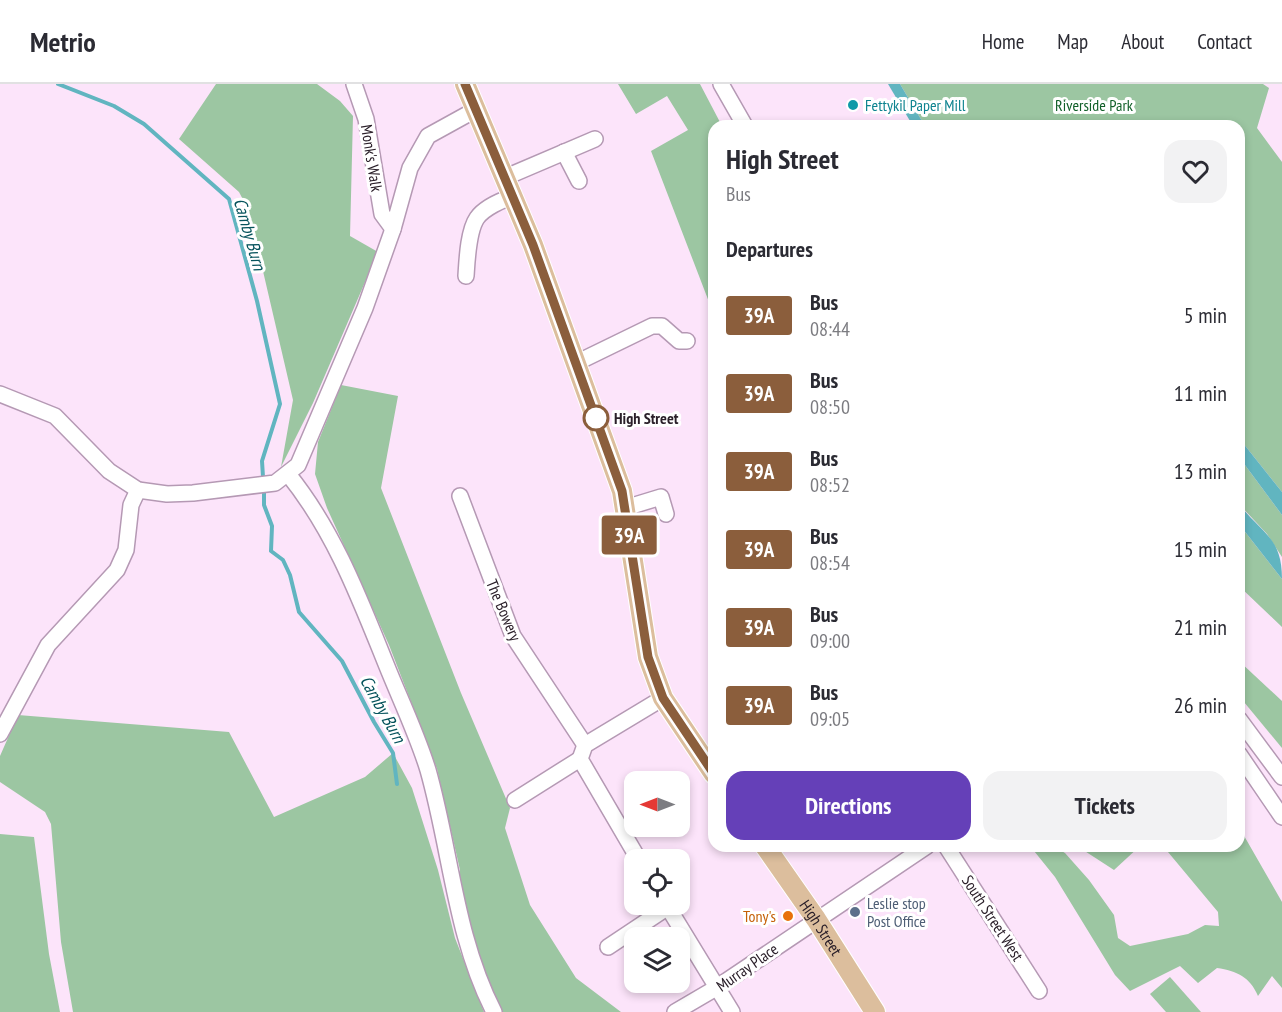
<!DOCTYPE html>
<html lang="en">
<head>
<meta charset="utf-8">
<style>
  :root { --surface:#fff; --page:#f2f2f3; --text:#2b2b33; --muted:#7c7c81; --line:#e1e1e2; --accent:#6540b8 }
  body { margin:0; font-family:"PT Sans Narrow",sans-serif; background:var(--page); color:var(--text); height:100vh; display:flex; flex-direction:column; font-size:22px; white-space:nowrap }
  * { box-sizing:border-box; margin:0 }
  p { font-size:20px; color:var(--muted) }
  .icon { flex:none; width:33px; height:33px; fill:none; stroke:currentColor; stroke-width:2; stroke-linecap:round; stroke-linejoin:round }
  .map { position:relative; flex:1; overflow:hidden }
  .panel { position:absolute; left:708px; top:36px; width:537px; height:732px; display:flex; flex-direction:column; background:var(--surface); border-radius:18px; box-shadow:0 3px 9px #0003 }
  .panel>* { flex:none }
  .badge { padding:0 12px; border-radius:4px; font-size:21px; line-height:39px }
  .needle { width:39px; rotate:270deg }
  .tools { position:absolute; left:624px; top:687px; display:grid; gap:12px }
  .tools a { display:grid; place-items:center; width:66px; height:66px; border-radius:12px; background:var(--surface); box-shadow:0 3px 9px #0003; font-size:30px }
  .map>.badge { position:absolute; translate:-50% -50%; box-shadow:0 0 0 3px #fff }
  h2 { padding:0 18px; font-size:22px; line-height:54px }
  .round { display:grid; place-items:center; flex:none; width:63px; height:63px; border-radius:18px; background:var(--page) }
  .overview { display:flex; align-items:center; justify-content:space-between; height:102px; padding:0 18px }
  h1 { font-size:28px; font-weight:700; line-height:45px }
  .primary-button { display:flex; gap:12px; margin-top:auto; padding:12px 18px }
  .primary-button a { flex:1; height:69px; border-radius:18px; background:var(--accent); color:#fff; font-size:24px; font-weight:700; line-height:69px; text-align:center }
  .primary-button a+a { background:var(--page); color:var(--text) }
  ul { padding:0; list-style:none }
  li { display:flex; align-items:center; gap:18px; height:78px; padding:0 18px }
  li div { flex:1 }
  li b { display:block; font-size:22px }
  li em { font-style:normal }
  li .badge { min-width:66px; font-weight:700; text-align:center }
  header { display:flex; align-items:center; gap:36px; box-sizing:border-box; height:84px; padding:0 30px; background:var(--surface); border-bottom:2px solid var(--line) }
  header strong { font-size:28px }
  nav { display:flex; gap:33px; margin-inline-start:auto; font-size:21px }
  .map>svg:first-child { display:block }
  .green { fill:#9cc6a2 }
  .water { fill:#61b5c0 }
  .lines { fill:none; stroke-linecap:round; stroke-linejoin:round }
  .stream { stroke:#61b5c0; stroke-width:4 }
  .minor-casing { stroke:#b599b4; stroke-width:18 }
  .major-casing { stroke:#fff; stroke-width:22 }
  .minor { stroke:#fff; stroke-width:15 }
  .major { stroke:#dcbe9d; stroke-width:20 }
  .line-casing { stroke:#fff; stroke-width:14 }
  .line { stroke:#8b5e3c; stroke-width:9 }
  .culture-dot { fill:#0f9aa8; stroke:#fff; stroke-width:2 }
  .stop-dot { fill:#fff; stroke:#8b5e3c; stroke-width:3 }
  .service-dot { fill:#5c6f8a; stroke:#fff; stroke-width:2 }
  .food-dot { fill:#e8710a; stroke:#fff; stroke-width:2 }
  .labels { text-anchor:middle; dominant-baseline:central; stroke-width:6; stroke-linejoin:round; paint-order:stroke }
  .culture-label { font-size:16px; fill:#0d838f; stroke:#fff; text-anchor:start }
  .park-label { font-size:16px; fill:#105f28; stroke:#fff }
  .street-label { font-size:16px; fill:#2b202a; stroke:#fff }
  .stop-label { font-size:16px; font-weight:bold; fill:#2b202a; stroke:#fff; text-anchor:start }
  .service-label { font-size:16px; fill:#4e5e75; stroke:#fff; text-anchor:start }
  .food-label { font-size:16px; fill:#c56008; stroke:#fff; text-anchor:end }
  .water-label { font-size:18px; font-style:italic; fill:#06535c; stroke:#fff }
</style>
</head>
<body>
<header>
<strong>Metrio</strong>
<nav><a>Home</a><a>Map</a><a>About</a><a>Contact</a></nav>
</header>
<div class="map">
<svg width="1282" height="928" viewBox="0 0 1282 928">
  <rect width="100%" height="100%" fill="#fce4fa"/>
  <g class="green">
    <path d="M216,0H317L340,17L353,32L350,152L378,168L313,319L281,383L293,316L249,127L239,108L179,55Z"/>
    <path d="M618,0H700L722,42H714V231L651,67L688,46L667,12L636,30Z"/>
    <path d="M900,0H1263L1269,4L1257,44L1282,78V408L1239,354V42H925Z"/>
    <path d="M341,301L398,312L381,404L461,609L510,724L505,744L530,821L576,894L621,928H494L453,805L460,786L437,685L389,561L327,424L315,390L318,358Z"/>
    <path d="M1239,373L1282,431V473L1267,450L1239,420Z"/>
    <path d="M1239,440L1282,495V543L1239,502V478L1242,474L1239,471Z"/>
    <path d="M1239,577L1282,617V664L1239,612Z"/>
    <path d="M18,631L229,648L274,733L365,693L393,669L412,704L438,786L455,854L484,928H73L61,858L51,740L45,728L0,698V672Z"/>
    <path d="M1239,743L1282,818V904L1272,892L1258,912C1250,893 1237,887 1217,884L1198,899L1180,882L1130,907L1115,891L1055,793L1030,762H1053L1065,769L1089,796L1114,831L1118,854L1130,862L1188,850L1205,841L1219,842L1218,828L1163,762H1239Z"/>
    <path d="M0,750L34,753L49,870L60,928H0Z"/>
    <path d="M1077,762H1140L1114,786Z"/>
    <path d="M1170,893L1201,928H1166L1150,910Z"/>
  </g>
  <g class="water">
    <path d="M888,0H900L925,42H913Z"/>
    <path d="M1239,354L1282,408V431L1239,373Z"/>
    <path d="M1239,420C1262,450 1282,453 1282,495L1239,440Z"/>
  </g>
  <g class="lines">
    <g class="stream">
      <path d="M58,0L114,22L144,40L229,115L257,217L280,320L262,377L263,393"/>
      <path d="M264,409V421L272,442L271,467L283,476L290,491L299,528L342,577L374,638L393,669L397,700"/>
    </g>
    <defs>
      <g id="minor">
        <path d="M354,0L366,35L382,130L393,145"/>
        <path d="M721,0L745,42"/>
        <path d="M564,68L579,97"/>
        <path d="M506,93L595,55"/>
        <path d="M466,192C467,177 468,147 477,134C484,124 502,116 514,112"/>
        <path d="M576,279L652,242H662L679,257H687"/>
        <path d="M0,310L55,332L109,387L138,406L167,410L193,409L275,399L298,381L365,224L393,145L410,84L428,52L477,25"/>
        <path d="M288,390C334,447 359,513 386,580C400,615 417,650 428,686C451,767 455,852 494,928"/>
        <path d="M460,412L513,552L585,661"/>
        <path d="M625,424L661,413L666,430"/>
        <path d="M1239,635L1282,693"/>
        <path d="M0,650L48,561L117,486L126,466L131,421L138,406"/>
        <path d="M1239,670L1282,733"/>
        <path d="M515,716L580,675"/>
        <path d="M946,762L1039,907"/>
        <path d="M639,776L580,675L585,661L663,614"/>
        <path d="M666,820L732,928"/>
        <path d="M608,863L668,823"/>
        <path d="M675,928L716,904L927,762"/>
      </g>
      <g id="major">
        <path d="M465,0L533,161L622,407L648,573L663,614L714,690"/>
        <path id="s1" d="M765,762L816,835L875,928"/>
      </g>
    </defs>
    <use href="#minor" class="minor-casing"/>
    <use href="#major" class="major-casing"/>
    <use href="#minor" class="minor"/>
    <use href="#major" class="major"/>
  </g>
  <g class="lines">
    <defs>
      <path id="line" d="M465,0L533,161L622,407L648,573L663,614L714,690"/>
    </defs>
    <use href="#line" class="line-casing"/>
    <use href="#line" class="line"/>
  </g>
  <circle class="culture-dot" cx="853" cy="21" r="6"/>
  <circle class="stop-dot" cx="596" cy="334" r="12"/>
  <circle class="service-dot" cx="855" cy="828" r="6"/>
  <circle class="food-dot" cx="788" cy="832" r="6"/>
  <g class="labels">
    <g class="culture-label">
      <text x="865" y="21">Fettykil Paper Mill</text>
    </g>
    <g class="park-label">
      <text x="1094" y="21">Riverside Park</text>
    </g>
    <g class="street-label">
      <text transform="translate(372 74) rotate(81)">Monk's Walk</text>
      <text transform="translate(504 526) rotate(67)">The Bowery</text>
      <text transform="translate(993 834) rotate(57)">South Street West</text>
      <text stroke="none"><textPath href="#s1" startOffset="99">High Street</textPath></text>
      <text transform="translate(747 883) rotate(-35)">Murray Place</text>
    </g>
    <g class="stop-label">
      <text x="614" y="334">High Street</text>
    </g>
    <g class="service-label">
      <text x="867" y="819">Leslie stop<tspan x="867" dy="18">Post Office</tspan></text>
    </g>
    <g class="food-label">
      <text x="776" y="832">Tony's</text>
    </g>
    <g class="water-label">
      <text transform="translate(250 150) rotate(74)">Camby Burn</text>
      <text transform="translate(383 625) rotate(61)">Camby Burn</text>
    </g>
  </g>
</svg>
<div class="tools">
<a><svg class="needle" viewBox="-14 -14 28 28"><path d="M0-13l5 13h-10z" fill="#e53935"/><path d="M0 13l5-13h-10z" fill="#7c7c81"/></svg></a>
<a><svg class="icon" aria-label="locate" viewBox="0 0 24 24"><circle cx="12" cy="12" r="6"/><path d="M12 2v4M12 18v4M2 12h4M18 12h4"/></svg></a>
<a><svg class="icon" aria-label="layers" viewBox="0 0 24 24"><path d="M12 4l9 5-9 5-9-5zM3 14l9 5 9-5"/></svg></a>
</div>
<b class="badge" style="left:629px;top:451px;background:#8b5e3c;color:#fff">39A</b>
<section class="panel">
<div class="overview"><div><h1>High Street</h1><p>Bus</p></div><a class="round"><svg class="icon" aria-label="heart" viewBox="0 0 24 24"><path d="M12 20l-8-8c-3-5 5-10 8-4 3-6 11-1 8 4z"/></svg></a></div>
<h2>Departures</h2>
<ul>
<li><span class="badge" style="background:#8b5e3c;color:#fff">39A</span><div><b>Bus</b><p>08:44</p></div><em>5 min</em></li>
<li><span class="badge" style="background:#8b5e3c;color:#fff">39A</span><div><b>Bus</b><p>08:50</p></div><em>11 min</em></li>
<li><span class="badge" style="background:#8b5e3c;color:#fff">39A</span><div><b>Bus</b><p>08:52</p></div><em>13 min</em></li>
<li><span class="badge" style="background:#8b5e3c;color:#fff">39A</span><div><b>Bus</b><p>08:54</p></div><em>15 min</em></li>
<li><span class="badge" style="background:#8b5e3c;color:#fff">39A</span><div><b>Bus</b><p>09:00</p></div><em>21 min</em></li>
<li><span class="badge" style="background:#8b5e3c;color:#fff">39A</span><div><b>Bus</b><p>09:05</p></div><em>26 min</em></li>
</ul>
<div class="primary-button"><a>Directions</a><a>Tickets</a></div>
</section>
</div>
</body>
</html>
